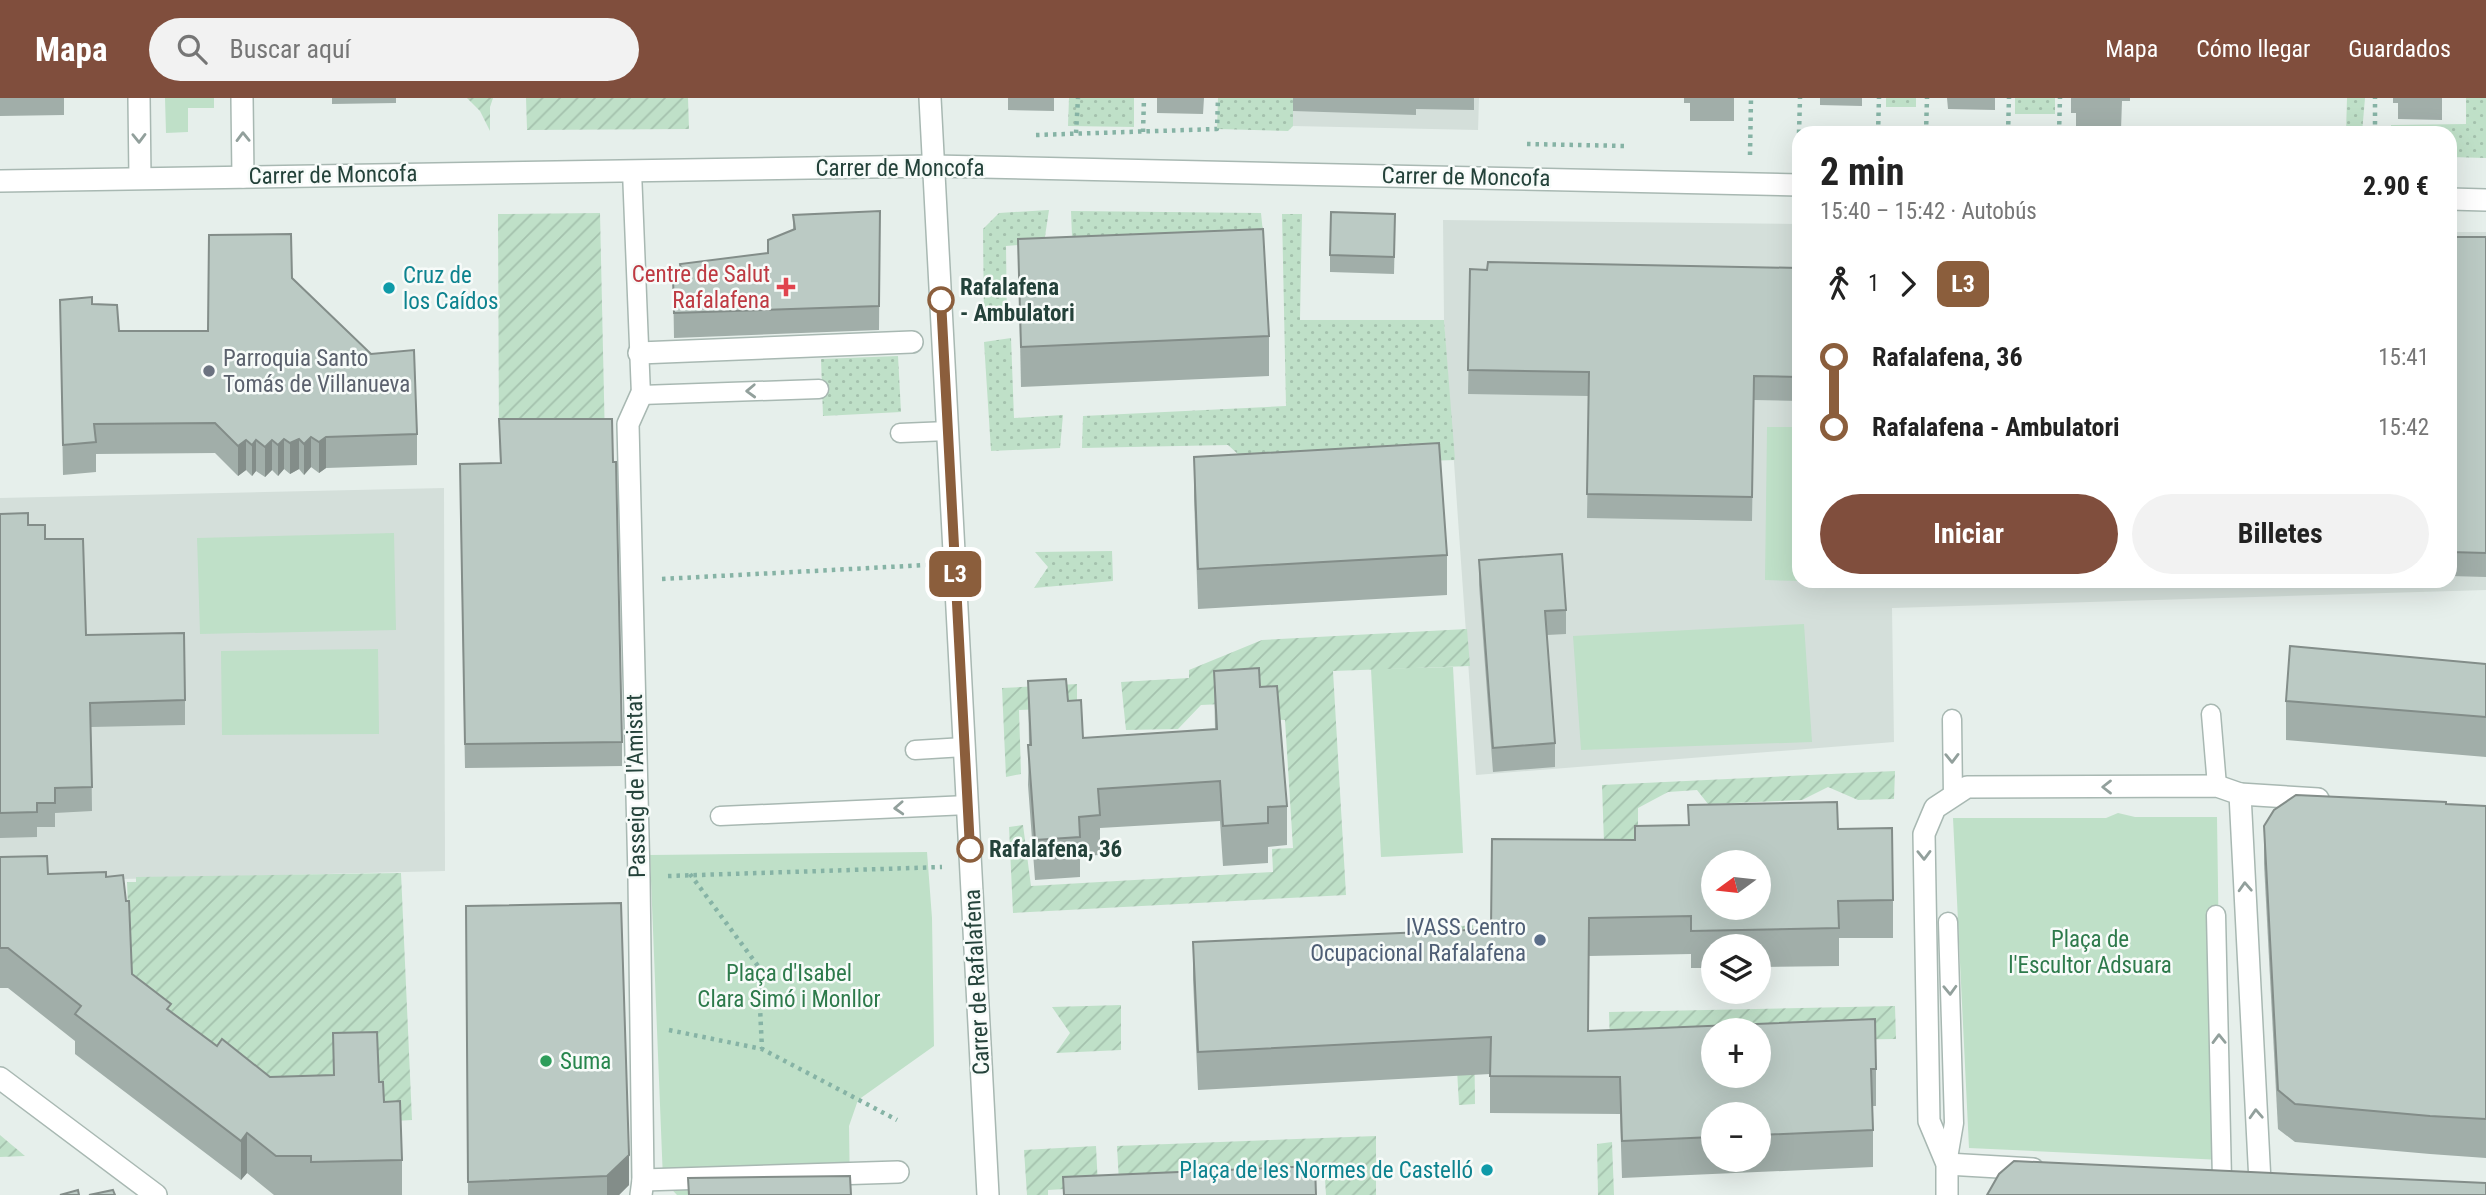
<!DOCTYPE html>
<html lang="es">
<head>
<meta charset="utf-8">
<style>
  :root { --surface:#fff; --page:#f2f2f2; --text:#222; --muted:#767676; --accent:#804e3d }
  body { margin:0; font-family:"Roboto Condensed",sans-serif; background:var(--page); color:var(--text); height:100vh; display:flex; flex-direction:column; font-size:26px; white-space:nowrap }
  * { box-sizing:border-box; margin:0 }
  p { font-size:23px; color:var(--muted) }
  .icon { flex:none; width:38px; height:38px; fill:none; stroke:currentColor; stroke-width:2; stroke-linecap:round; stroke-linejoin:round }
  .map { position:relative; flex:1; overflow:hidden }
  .panel { position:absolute; left:1792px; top:28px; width:665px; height:462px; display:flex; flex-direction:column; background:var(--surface); border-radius:21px; box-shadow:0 7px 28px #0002 }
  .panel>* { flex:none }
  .badge { padding:0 14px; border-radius:10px; font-size:24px; line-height:46px }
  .needle { width:46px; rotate:255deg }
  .fabs { position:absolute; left:1701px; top:752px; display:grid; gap:14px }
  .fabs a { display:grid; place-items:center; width:70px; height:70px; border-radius:50%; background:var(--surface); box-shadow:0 7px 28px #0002; font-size:35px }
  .map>.badge { position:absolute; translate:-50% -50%; box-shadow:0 0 0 4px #fff }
  .legs { display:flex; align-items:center; gap:10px; height:77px; padding:0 28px; font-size:23px }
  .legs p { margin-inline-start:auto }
  .head { display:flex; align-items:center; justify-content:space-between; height:119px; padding:0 28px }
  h1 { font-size:38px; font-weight:700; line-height:52px }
  .primary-button { display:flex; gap:14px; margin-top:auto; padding:14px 28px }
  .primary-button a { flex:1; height:80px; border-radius:42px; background:var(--accent); color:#fff; font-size:28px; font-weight:700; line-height:80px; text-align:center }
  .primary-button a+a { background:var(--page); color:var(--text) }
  ul { padding:0 28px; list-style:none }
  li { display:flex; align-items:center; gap:24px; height:70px; font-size:26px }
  li i { display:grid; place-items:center; width:10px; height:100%; margin:0 9px; background:currentColor }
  li i::after { content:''; width:18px; height:18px; margin:-9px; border:5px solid; border-radius:50%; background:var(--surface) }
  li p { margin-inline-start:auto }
  li:first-child i { background:linear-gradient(#0000 50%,currentColor 0) }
  li:last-child i { background:linear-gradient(currentColor 50%,#0000 0) }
  header { display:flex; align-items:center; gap:42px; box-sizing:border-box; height:98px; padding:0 35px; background:var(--accent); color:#fff }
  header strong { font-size:33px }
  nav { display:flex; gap:38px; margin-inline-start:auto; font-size:24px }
  .search { width:490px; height:63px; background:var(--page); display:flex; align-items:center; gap:18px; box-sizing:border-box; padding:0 24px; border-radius:38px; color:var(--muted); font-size:26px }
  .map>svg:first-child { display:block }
  .built { fill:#d4dfda }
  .grass { fill:url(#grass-dots) }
  .park { fill:#bfe0c8 }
  .garden { fill:url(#garden-furrows) }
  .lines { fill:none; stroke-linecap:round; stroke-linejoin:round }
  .service-casing { stroke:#a8b8b2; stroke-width:21 }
  .pedestrian-casing { stroke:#a8b8b2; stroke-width:24 }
  .minor-casing { stroke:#a8b8b2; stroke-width:24 }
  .tertiary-casing { stroke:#a8b8b2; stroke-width:24 }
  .path { stroke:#86b3a5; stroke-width:4.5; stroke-dasharray:3.5 5; stroke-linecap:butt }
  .service { stroke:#fff; stroke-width:18 }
  .pedestrian { stroke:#fff; stroke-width:21 }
  .minor { stroke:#fff; stroke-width:21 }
  .tertiary { stroke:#fff; stroke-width:21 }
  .wall { fill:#a1aea9; fill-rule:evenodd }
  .shaded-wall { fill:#838d89 }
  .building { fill:#bbcac4; stroke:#838d89; stroke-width:2; fill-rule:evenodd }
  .oneway { stroke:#92a09c }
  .line-1-casing { stroke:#fff; stroke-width:16 }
  .line-1 { stroke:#8b5e3c; stroke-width:10 }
  .health-dot { fill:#e0444e; stroke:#f7fbf9; stroke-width:2.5 }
  .culture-dot { fill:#0f9aa8; stroke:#f7fbf9; stroke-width:2.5 }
  .stop-1-dot { fill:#fff; stroke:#8b5e3c; stroke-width:3.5 }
  .worship-dot { fill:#6b7280; stroke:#f7fbf9; stroke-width:2.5 }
  .service-dot { fill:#5c6f8a; stroke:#f7fbf9; stroke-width:2.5 }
  .leisure-dot { fill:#2e9e5b; stroke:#f7fbf9; stroke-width:2.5 }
  .labels { text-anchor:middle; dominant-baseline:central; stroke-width:5; stroke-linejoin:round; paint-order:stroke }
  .street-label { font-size:23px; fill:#24423a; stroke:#f7fbf9 }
  .health-label { font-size:23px; fill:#be3a42; stroke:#f7fbf9; text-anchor:end }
  .culture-label { font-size:23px; fill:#0d838f; stroke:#f7fbf9; text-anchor:start }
  .stop-label { font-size:23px; font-weight:bold; fill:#24423a; stroke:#f7fbf9; text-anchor:start }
  .worship-label { font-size:23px; fill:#5b616d; stroke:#f7fbf9; text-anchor:start }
  .service-label { font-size:23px; fill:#4e5e75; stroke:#f7fbf9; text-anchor:end }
  .park-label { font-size:23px; fill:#2d7a4b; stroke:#f7fbf9 }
  .leisure-label { font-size:23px; fill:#27864d; stroke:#f7fbf9; text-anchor:start }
</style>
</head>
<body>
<header>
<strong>Mapa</strong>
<div class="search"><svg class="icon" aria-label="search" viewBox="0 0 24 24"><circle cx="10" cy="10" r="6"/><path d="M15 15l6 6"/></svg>Buscar aquí</div>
<nav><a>Mapa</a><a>Cómo llegar</a><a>Guardados</a></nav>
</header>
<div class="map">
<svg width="2486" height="1097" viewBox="0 0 2486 1097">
  <defs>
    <pattern id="grass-dots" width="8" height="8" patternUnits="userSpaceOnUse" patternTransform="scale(1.75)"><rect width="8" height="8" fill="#bfe0c8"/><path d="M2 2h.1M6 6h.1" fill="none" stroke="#a4c1ad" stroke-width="1.8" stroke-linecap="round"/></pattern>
    <pattern id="garden-furrows" width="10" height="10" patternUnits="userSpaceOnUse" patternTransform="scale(1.75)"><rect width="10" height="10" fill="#bfe0c8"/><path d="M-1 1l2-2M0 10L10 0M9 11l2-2" fill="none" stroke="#a4c1ad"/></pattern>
  </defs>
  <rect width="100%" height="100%" fill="#e6efeb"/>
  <g class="built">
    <path d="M1293,0H1479L1478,32L1293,28Z"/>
    <path d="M1443,122L1799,126V483H2450V134H2486V492L1892,510L1894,644L1476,677L1444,222Z"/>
    <path d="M444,390L445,773L0,784V400Z"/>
  </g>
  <g class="grass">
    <path d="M1069,0H1134V29L1068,28Z"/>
    <path d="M1218,0H1293V28L1288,33L1217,31Z"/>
    <rect x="1886" y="0" width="30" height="9"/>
    <rect x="2015" y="0" width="40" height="16"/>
    <path d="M2347,0H2365L2362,35H2346Z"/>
    <path d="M2466,0H2486V60L2450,59V35H2391V27L2466,26Z"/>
    <path d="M1049,112L1044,145L1006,148L1007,224L984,226L983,131L999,115Z"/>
    <path d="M1071,113L1261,115L1263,135L1084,143L1072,138Z"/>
    <path d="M1282,116H1302L1300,222H1444L1455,362L1252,369L1228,347L1082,350L1083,318L1286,308Z"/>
    <path d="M1011,240L1014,320L1063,317L1060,350L991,353L984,244Z"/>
    <path d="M898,258L901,314L823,318L821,261Z"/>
    <path d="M1112,453L1113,483L1034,490L1048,469L1035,454Z"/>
  </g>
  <g class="park">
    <path d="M165,0H214V10H188V34L166,35Z"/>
    <path d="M1767,329H1799V483L1765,482Z"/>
    <path d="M394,435L396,532L200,536L197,440Z"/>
    <path d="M1804,526L1812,644L1581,652L1573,538Z"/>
    <path d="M378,551L379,636L222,637L221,553Z"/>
    <path d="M1453,569L1463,755L1381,759L1371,571Z"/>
    <path d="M2118,715L2135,719H2217L2222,1062L1969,1050L1953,720H2106Z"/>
    <path d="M927,754L932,820L934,948L858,1002L849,1028L850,1097H677L663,1082L650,757Z"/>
  </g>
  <g class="garden">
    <path d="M467,0H493L490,9V33L480,13Z"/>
    <path d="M526,0H688L689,31L527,32Z"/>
    <path d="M600,115L605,344H499L498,116Z"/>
    <path d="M1467,531L1470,568L1333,573L1346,797L1013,815L1009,729L1023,727L1031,788L1273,774L1272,751L1293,750L1285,622L1267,621L1264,604L1201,607L1178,631L1126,632L1121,584L1189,580V572L1262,542Z"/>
    <path d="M1077,586V605L1070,610L1019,612L1021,676L1006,679L1002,590Z"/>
    <path d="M1895,673L1894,701L1858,702L1828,689L1802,702L1708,706L1697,692L1668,694L1638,710V745H1604L1602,687Z"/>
    <path d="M401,775L412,1022L379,1024L334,1017H302L131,891L127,784H136V779Z"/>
    <path d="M1473,827L1475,1006L1459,1007L1449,829Z"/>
    <path d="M1121,907V952L1056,955L1070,935L1052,909Z"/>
    <path d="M1895,908L1896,941L1759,943V933H1713L1610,945L1609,914Z"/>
    <path d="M0,1037L25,1058L0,1059Z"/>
    <path d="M1376,1038V1097H1326L1325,1081L1119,1084L1117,1048Z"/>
    <path d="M1612,1044L1614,1097H1598L1597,1046Z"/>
    <path d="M1096,1048L1098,1089L1048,1092V1097H1027L1024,1052Z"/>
  </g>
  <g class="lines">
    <defs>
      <g id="service">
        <path d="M632,73L641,297L819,291"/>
        <path d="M900,335L948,333"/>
        <path d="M2211,616L2217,688"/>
        <path d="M1952,621L1953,698"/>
        <path d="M915,652L964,649"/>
        <path d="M720,718L968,707"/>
        <path d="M2216,817L2222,1082"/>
        <path d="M1947,1066L1954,1025L1948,824"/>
      </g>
      <g id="pedestrian">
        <path d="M639,255L912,244"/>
        <path d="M643,1082L898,1074"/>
        <path d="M641,1097L643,1082L639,780L628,326L641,297"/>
      </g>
      <g id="minor">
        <path d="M139,0L140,80"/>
        <path d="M242,0L243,79"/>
        <path d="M0,83L933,68L1799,87"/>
        <path d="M2450,101L2486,102"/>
        <path d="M2240,696L2318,701"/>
        <path d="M0,980L156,1097"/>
        <path d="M1947,1066L2033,1071"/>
        <path d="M1947,1097V1066L1929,1023L1924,736L1935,710L1967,689L2217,688L2240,696L2260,1084"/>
      </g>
      <path id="tertiary" d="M930,0L988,1097"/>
    </defs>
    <use href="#service" class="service-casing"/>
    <use href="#pedestrian" class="pedestrian-casing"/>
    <use href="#minor" class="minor-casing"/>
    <use href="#tertiary" class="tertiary-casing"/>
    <g class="path">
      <path d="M1143,34L1144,0"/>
      <path d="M1076,35L1078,0"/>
      <path d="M1799,35L1800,0"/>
      <path d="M1878,35L1879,0"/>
      <path d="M1926,35L1927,0"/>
      <path d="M2008,35L2009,0"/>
      <path d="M2059,35L2060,0"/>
      <path d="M2375,35V0"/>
      <path d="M1036,37L1217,31L1218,0"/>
      <path d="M1527,46L1626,48"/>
      <path d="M1750,57L1751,0"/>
      <path d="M662,481L926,467"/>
      <path d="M690,776L758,868L762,951"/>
      <path d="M668,778L942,769"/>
      <path d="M669,932L762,951L897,1022"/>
    </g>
    <use href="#service" class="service"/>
    <use href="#pedestrian" class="pedestrian"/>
    <use href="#minor" class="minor"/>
    <use href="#tertiary" class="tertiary"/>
  </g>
  <g class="wall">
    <path d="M0,0H64V17L0,18Z"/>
    <path d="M332,0H396V5L332,6Z"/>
    <path d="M1008,0H1054V13L1008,12Z"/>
    <path d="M1157,0H1204L1203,16L1157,15Z"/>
    <path d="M1293,0H1474V12L1416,11V17L1293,13Z"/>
    <path d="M1684,0H1734V23H1690V5H1684Z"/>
    <path d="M1820,0H1862V8L1820,7Z"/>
    <path d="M1947,0H1995V12L1948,11Z"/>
    <path d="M2071,0H2130V3H2122L2121,32L2076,31V15H2071Z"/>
    <path d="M2393,0H2442V22L2398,21V5H2393Z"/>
    <path d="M880,113L879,232L674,240L673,179L680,178V166L768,155L793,132V117Z"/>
    <path d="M1395,133L1394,176L1330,174V157Z"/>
    <path d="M2450,139H2486V479L2450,478Z"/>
    <path d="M1018,141L1269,238V278L1021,289Z"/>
    <path d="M1799,170V303L1754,302L1752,423L1587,420L1589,298L1468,296L1470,171Z"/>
    <path d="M292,180L417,336V367L326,370L319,375L311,369L304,377L299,371L290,376L284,371L278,378L272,372L265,379L256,373L252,378L246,372L238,378L215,355L96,356V374L63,377L60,202L92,206L119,233H208Z"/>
    <path d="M499,321L622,644V668L465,670L460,390L500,365Z"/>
    <path d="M1194,359L1447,457V497L1198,511L1194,399Z"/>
    <path d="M0,416L28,427L45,441L86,537L185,602V627L91,629L92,713L55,715V729H37V739L0,740Z"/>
    <path d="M1479,462L1566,512V536L1547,537L1555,645V669L1493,674L1479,487Z"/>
    <path d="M2486,566V659L2286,642V603Z"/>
    <path d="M1214,573L1260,589L1287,708V747L1268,749V765L1223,768L1220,723L1100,730V757L1080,758V779L1035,782L1028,687L1029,647L1028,583L1068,603L1083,640L1215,632Z"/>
    <path d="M2446,706L2486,708V1060L2430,1056L2295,1044L2278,1031L2264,766V728Z"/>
    <path d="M1688,707L1838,731L1893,802V840H1839V868L1759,869V849H1713V870H1691V856L1589,858V933L1876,971V1008H1873V1069L1622,1080L1620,1016L1490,1015V976L1198,992L1193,881V844L1491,831L1635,742L1688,727ZM1713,1017H1759V1062H1713Z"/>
    <path d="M0,759L48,776L106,779L132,876L171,913L217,948L270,979L333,977V935L379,984L402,1062V1097H274L247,1075L241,1082L75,956V943L8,890H0Z"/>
    <path d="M466,808L629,1087L619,1097H468Z"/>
  </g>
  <g class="shaded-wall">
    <path d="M311,339V369L304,377V346Z"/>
    <path d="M326,339V370L319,375V344Z"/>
    <path d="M284,341V371L278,378V347Z"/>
    <path d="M299,341V371L290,376V345Z"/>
    <path d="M246,342V372L238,378V348Z"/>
    <path d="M256,342V373L252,378V347Z"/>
    <path d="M272,342V372L265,379V349Z"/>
    <path d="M247,1035V1075L241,1082V1043Z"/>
    <path d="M629,1057V1087L619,1097H607V1078Z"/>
  </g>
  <g class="building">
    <path d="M880,113L879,208L674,215L673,179L682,178L680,166L768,155V142L795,131L793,117Z"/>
    <path d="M1331,114L1395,116L1394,159L1330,157Z"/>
    <path d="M1263,131L1269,238L1021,249L1018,141Z"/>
    <path d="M291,136L292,180L371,256L414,252L417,336L326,339L319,344L311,339L304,346L299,341L290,345L284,341L278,347L272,342L265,349L256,342L252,347L246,342L238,348L215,325L94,326L96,344L63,347L60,202L92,199V206L117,207L119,233H208L209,137Z"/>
    <path d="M2450,139H2486V455L2450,454Z"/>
    <path d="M1488,164L1799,170V279L1754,278L1752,399L1587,396L1589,274L1468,272L1470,171L1487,172Z"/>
    <path d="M499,321H612L613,364H616L622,644L465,646L460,366L501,365Z"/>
    <path d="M1439,345L1447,457L1198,471L1194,359Z"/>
    <path d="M28,415V427H45V441H83L86,537L184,535L185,602L90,605L92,689L55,690V705H37V714L0,715V416Z"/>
    <path d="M1562,456L1566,512L1545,513L1555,645L1493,650L1479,462Z"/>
    <path d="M2290,548L2486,566V619L2286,603Z"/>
    <path d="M1259,570L1260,589L1277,588L1287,708L1268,709V725L1223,728L1220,683L1098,691L1100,717L1079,719L1080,739L1035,742L1028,647H1031L1028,583L1066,581L1068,603L1081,602L1083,640L1217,631L1214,573Z"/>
    <path d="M2296,697L2446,704V706L2486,708V1021L2430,1018L2295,1006L2278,992L2264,728L2274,712Z"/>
    <path d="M1837,704L1838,731L1892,730L1893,802L1838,803L1839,830L1691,833V818L1589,820L1588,933L1875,921L1876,971H1871L1873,1032L1759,1037V1017H1713V1039L1622,1043L1620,979L1490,978L1491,939L1198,954L1193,844L1491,831L1492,741L1635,742V728L1689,727L1688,707ZM1713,765H1759V810H1713ZM1713,933H1759V978H1713Z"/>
    <path d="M47,758L48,776L106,774V779L123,777L126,803H129L132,876L171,906L167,911L217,948L222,941L270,979L334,977L333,935L377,934L379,984H383L384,1004L400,1003L402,1062L311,1064V1058H276L247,1035L241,1043L75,916L81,908L8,850H0V759Z"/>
    <path d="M621,805L629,1057L607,1078L468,1084L466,808Z"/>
    <path d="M2014,1063L2486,1085V1097H1987L1999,1076Z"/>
    <path d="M1315,1068L1316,1097H1064L1063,1079Z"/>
    <path d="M850,1078L851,1097H689L688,1080Z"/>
    <path d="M78,1092L79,1097H60Z"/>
    <path d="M113,1092L115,1097H89Z"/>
  </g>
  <defs><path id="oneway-chevron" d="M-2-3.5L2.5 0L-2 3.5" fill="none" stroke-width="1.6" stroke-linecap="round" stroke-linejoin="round" transform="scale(1.75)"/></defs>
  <g class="oneway">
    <use href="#oneway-chevron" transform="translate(243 39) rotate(-91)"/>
    <use href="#oneway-chevron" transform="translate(139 40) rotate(89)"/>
    <use href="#oneway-chevron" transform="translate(751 293) rotate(178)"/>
    <use href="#oneway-chevron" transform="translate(1952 660) rotate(89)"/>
    <use href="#oneway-chevron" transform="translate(2107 689) rotate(180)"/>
    <use href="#oneway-chevron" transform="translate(899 710) rotate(177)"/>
    <use href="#oneway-chevron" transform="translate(1924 757) rotate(89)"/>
    <use href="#oneway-chevron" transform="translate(2245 789) rotate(-93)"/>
    <use href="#oneway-chevron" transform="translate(1950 892) rotate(88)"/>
    <use href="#oneway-chevron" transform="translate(2219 941) rotate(-91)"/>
    <use href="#oneway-chevron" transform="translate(2256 1016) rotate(-93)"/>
  </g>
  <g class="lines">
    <defs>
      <path id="line-1" d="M941,202L970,751"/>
    </defs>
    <use href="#line-1" class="line-1-casing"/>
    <use href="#line-1" class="line-1"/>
  </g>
  <path class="health-dot" d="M782.5 178.5h7v7h7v7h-7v7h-7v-7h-7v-7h7z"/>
  <g class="culture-dot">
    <circle cx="389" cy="190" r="7"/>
    <circle cx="1487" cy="1072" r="7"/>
  </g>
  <g class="stop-1-dot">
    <circle cx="941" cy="202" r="12"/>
    <circle cx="970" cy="751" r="12"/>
  </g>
  <circle class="worship-dot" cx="209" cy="273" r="7"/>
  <circle class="service-dot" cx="1540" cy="842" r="7"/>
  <circle class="leisure-dot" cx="546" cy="963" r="7"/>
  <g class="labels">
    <g class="street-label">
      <text x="900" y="70">Carrer de Moncofa</text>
      <text transform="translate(333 77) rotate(-1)">Carrer de Moncofa</text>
      <text transform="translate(1466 79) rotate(1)">Carrer de Moncofa</text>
      <text transform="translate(636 688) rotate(-91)">Passeig de l'Amistat</text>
      <text transform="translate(977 884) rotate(-93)">Carrer de Rafalafena</text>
    </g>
    <g class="health-label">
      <text x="770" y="176">Centre de Salut<tspan x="770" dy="26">Rafalafena</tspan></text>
    </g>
    <g class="culture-label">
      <text x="403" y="177">Cruz de<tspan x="403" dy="26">los Caídos</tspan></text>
      <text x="1473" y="1072" text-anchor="end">Plaça de les Normes de Castelló</text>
    </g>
    <g class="stop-label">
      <text x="960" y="189">Rafalafena<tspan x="960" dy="26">- Ambulatori</tspan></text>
      <text x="989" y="751">Rafalafena, 36</text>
    </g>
    <g class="worship-label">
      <text x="223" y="260">Parroquia Santo<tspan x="223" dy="26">Tomás de Villanueva</tspan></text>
    </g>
    <g class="service-label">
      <text x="1526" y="829">IVASS Centro<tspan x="1526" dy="26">Ocupacional Rafalafena</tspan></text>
    </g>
    <g class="park-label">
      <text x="2090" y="841">Plaça de<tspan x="2090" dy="26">l'Escultor Adsuara</tspan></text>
      <text x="789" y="875">Plaça d'Isabel<tspan x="789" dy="26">Clara Simó i Monllor</tspan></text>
    </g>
    <g class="leisure-label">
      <text x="560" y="963">Suma</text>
    </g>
  </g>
</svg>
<div class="fabs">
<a><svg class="needle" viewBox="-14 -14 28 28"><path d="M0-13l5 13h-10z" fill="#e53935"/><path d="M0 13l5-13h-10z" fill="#767676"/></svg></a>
<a><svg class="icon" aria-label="layers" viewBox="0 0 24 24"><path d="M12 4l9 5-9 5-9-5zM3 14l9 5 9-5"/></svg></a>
<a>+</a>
<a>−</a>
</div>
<b class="badge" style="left:955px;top:476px;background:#8b5e3c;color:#fff">L3</b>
<section class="panel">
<div class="head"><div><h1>2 min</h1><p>15:40 – 15:42 · Autobús</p></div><b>2.90 €</b></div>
<div class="legs"><svg class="icon" aria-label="walk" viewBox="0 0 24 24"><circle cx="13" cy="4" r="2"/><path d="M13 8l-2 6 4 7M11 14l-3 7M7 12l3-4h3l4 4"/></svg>1<svg class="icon" aria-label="forward" viewBox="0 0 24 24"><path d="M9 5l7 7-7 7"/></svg><b class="badge" style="background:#8b5e3c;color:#fff">L3</b></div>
<ul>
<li><i style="color:#8b5e3c"></i><b>Rafalafena, 36</b><p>15:41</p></li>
<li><i style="color:#8b5e3c"></i><b>Rafalafena - Ambulatori</b><p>15:42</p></li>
</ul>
<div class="primary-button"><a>Iniciar</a><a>Billetes</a></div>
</section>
</div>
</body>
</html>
